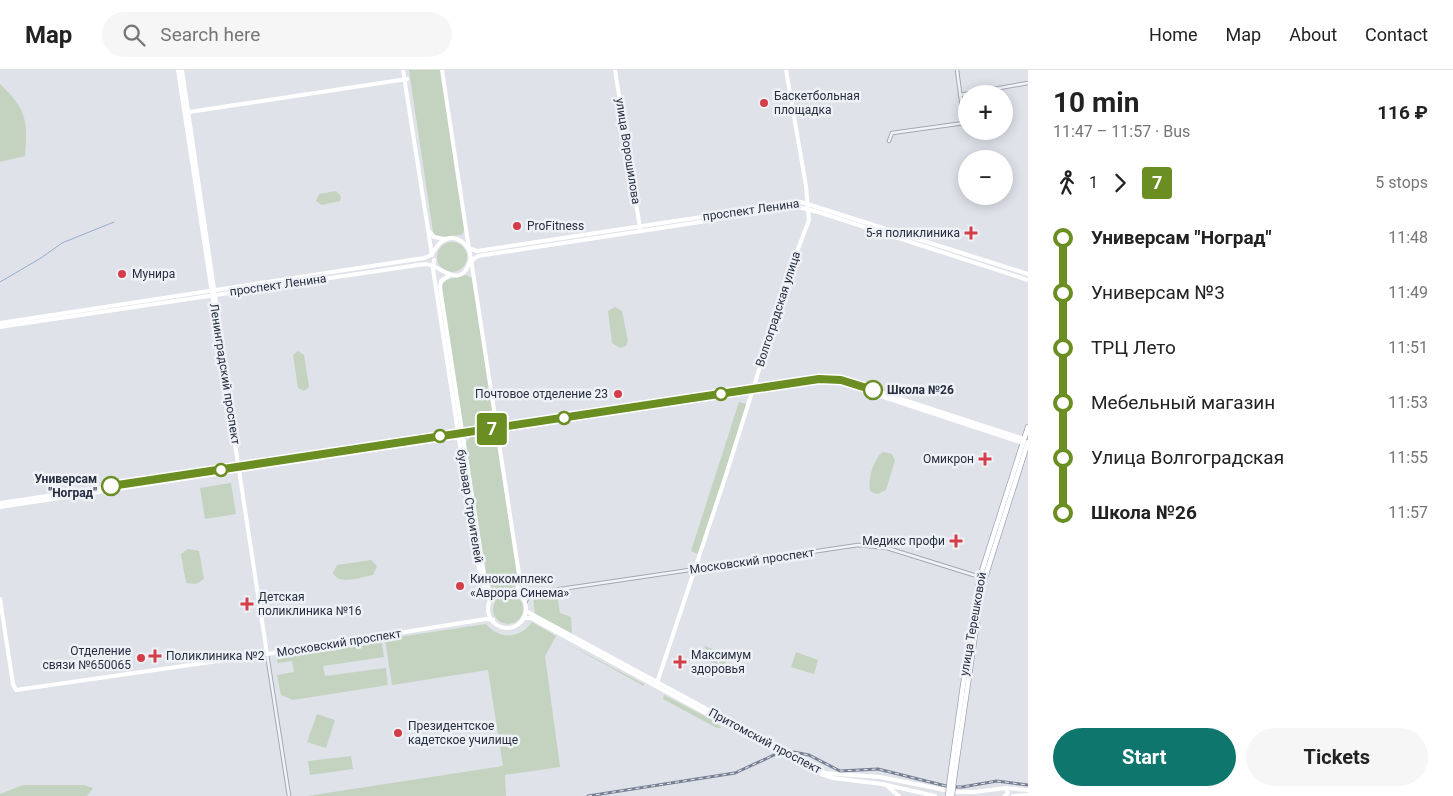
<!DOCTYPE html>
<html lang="en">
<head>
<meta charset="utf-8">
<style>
  :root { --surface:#fff; --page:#f6f6f6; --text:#222; --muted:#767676; --line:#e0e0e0; --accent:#0f766e }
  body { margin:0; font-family:Roboto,sans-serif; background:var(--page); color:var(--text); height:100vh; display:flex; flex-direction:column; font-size:19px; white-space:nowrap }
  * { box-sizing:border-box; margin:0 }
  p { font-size:16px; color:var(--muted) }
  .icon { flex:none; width:28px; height:28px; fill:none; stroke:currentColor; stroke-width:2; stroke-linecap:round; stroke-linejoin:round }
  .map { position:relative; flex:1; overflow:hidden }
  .sheet { display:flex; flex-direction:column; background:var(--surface); width:425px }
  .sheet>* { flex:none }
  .badge { padding:0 10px; border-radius:4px; font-size:18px; line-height:32px }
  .buttons { position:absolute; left:958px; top:15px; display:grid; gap:10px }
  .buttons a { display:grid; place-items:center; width:55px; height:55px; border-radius:50%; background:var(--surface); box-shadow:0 2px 12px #0003; font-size:25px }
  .map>.badge { position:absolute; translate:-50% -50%; box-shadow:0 0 0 2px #fff }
  .legs { display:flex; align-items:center; gap:8px; height:55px; padding:0 25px; font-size:16px }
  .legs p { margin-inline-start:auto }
  .overview { display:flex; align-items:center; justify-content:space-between; height:85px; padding:0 25px }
  h1 { font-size:28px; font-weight:700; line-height:38px }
  .primary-button { display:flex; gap:10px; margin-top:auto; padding:10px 25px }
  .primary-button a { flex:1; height:58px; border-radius:30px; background:var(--accent); color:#fff; font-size:20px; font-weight:700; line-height:58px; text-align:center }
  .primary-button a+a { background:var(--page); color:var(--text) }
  ul { padding:0 25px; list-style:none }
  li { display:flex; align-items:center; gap:18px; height:55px; font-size:19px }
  li i { display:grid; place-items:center; width:8px; height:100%; margin:0 6px; background:currentColor }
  li i::after { content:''; width:12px; height:12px; margin:-6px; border:4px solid; border-radius:50%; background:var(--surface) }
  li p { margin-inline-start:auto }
  li:first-child i { background:linear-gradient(#0000 50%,currentColor 0) }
  li:last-child i { background:linear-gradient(currentColor 50%,#0000 0) }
  header { display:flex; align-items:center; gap:30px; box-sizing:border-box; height:70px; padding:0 25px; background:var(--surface); border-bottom:1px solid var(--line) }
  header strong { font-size:24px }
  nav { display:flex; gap:28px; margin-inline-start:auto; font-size:18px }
  .search { width:350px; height:45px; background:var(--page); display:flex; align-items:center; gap:12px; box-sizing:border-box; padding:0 18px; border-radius:28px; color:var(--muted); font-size:19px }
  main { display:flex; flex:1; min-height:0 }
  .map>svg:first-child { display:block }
  .green { fill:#c3d3bf }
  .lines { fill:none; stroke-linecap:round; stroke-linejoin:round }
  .stream { stroke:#98acca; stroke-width:1 }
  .street-casing { stroke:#a4a8b3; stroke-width:4.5 }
  .primary-casing { stroke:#9da5b5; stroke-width:6 }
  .street { stroke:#f2f3f7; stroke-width:2.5 }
  .secondary { stroke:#fff; stroke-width:4 }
  .primary { stroke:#fff; stroke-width:4.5 }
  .rail-casing { stroke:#778093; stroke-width:3 }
  .rail { stroke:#eef1f6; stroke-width:1; stroke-dasharray:4; stroke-linecap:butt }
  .primary-bridge-casing { stroke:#9da5b5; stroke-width:6; stroke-linecap:butt }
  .primary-bridge { stroke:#fff; stroke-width:4.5 }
  .line-1-casing { stroke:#fff; stroke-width:11 }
  .line-1 { stroke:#6b8e23; stroke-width:8 }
  .poi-dot { fill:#d43e48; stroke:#eef1f6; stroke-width:2 }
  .stop-1-dot { fill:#fff; stroke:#6b8e23; stroke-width:2.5 }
  .labels { text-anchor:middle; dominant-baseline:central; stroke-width:5; stroke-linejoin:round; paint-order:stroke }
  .poi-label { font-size:12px; fill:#272e40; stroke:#eef1f6; text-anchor:start }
  .street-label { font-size:12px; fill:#272e40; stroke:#eef1f6 }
  .stop-label { font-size:12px; font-weight:bold; fill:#272e40; stroke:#eef1f6; text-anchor:start }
</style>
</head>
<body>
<header>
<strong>Map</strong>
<div class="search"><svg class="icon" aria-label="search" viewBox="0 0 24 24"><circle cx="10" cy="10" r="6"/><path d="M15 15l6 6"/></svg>Search here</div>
<nav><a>Home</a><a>Map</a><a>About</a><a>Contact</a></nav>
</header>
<main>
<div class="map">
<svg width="1028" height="726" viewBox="0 0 1028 726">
  <rect width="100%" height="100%" fill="#dfe2e9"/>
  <g class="green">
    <path d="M409,0H441L465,160L461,165L437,167L433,162Z"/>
    <path d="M0,14C26,39 28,50 25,86L0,92Z"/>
    <path d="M336,121L341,126L340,131L322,135L316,131L319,124Z"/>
    <circle cx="452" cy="187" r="15"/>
    <path d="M466,205L472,208L495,354L493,357L467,361L463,357L441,216L446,210Z"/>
    <path d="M615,237L622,241L628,271L626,276L620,278L612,273L608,241Z"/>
    <path d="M298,281L304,285L309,317L304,321L298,318L293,285Z"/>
    <path d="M739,332L747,334L700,485L691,481Z"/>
    <path d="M493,364L496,367L517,505L516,519L496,521L490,518L487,509L466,372L470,367Z"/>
    <path d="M883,382L892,384L895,390L886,420L878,424L871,422C866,413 874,387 883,382Z"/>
    <path d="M231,413L236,444L205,449L200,418Z"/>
    <path d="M188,479L199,481L204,509L196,514L186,513L181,484Z"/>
    <path d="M371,490L377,496L373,505C361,507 339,516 333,503L337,495Z"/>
    <path d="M557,524L560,543L571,547L572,564L535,545L533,527Z"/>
    <circle cx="508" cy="539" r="15"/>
    <path d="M532,552L556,566L545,586L560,697L505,705L506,726H307L503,696L488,600L392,615L385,569L486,554C499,570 520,569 532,552Z"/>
    <path d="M381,569L384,587L323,596L325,606L386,598L388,615L293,630L281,625L277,605L294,602L292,591L277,593V585Z"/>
    <path d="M562,571L644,614V616Z"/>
    <path d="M704,576L734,586L733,589L727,588L724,598L719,596L722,586L720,585L717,594L702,589L706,580Z"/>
    <path d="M796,582L818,590L814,604L791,597Z"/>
    <path d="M664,625L716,652L721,658H717L663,629Z"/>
    <path d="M317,644L335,650L326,678L307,672Z"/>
    <path d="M351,686L353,699L310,705L308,691Z"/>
    <path d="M23,715H84L93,718L87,726H0V724Z"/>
  </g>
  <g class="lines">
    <path class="stream" d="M0,212L41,188L62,173L114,152"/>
    <defs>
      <g id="street">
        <path d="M960,25L1028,13"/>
        <path d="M889,71L892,63L964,53L957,0"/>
        <path d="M520,525L858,475L887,478L980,507"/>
        <path d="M525,533L529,525"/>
        <path d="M267,584L289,726"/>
      </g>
      <g id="primary">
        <path d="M950,708L970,566L980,507L1028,357"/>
        <path d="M954,709L982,517L1028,372"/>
      </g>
    </defs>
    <use href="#street" class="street-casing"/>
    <use href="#primary" class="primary-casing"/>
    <use href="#street" class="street"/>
    <g class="secondary">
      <path d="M178,0L267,584"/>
      <path d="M182,0L220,260"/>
      <path d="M403,0L432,185"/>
      <path d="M442,0L469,179"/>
      <path d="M615,0L640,158"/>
      <path d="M189,42L407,9"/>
      <path d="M430,162L434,167L444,169"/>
      <path d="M468,178L477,181L801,132L1028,204"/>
      <path d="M434,190L433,199L480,506L490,531"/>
      <path d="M470,192L478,186L798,137L818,142L1028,210"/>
      <path d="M450,205L441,211L440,217L484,505L489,519L497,523"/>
      <path d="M0,253L424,188C434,186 434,178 441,172C453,163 466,171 470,183L519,504L517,523"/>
      <path d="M0,257L425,194C440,194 460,222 470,191"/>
      <path d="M0,433L819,309L846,311L1024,369"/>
      <path d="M0,437L819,312L841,313L1023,373"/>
      <circle cx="507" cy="539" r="19"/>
      <path d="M0,529L13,614L16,620L267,584L486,549L493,550"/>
      <path d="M526,541L825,703L880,707L955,722H974L1006,718L1028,720"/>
      <path d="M523,548H531L540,553L720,651"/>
      <path d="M656,616L725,408L792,195L809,150L806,116L786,0"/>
      <path d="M821,704L833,708L882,714L935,726"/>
      <path d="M887,716L899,726"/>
      <path d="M1005,726L1008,723L1006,718"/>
      <path d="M1013,726L1028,725"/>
    </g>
    <use href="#primary" class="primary"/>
    <defs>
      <g id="rail">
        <path d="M788,681L809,685L840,701L878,699L950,717H962L997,711L1028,715"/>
        <path d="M588,726L735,703L774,685"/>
      </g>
    </defs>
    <use href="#rail" class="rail-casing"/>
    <use href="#rail" class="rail"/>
    <defs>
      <g id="primary-bridge">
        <path d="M948,726L950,708"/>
        <path d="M952,726L954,709"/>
      </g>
    </defs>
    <use href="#primary-bridge" class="primary-bridge-casing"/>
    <use href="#primary-bridge" class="primary-bridge"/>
  </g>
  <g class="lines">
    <defs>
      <path id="line-1" d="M111,416L819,309L841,310L873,320"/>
    </defs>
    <use href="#line-1" class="line-1-casing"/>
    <use href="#line-1" class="line-1"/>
  </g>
  <g class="poi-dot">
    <circle cx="764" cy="33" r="5"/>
    <circle cx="517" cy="156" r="5"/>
    <path d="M968.5 155.5h5v5h5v5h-5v5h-5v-5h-5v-5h5z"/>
    <circle cx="122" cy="204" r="5"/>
    <circle cx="618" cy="324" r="5"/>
    <path d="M982.5 381.5h5v5h5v5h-5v5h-5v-5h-5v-5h5z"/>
    <path d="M953.5 463.5h5v5h5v5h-5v5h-5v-5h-5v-5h5z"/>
    <circle cx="460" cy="516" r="5"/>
    <path d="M244.5 526.5h5v5h5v5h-5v5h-5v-5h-5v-5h5z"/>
    <path d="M152.5 578.5h5v5h5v5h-5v5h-5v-5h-5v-5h5z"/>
    <circle cx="141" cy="588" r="5"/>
    <path d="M677.5 584.5h5v5h5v5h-5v5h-5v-5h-5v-5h5z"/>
    <circle cx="398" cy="663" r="5"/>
  </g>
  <g class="stop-1-dot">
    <circle cx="873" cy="320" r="9"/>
    <circle cx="721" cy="324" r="6"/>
    <circle cx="564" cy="348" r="6"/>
    <circle cx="440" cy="366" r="6"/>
    <circle cx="221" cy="400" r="6"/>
    <circle cx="111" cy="416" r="9"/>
  </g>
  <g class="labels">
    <g class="poi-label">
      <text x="774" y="26">Баскетбольная<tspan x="774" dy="14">площадка</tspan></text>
      <text x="527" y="156">ProFitness</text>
      <text x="960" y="163" text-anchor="end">5-я поликлиника</text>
      <text x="132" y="204">Мунира</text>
      <text x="608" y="324" text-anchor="end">Почтовое отделение 23</text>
      <text x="974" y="389" text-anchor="end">Омикрон</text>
      <text x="945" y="471" text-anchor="end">Медикс профи</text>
      <text x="470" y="509">Кинокомплекс<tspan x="470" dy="14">«Аврора Синема»</tspan></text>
      <text x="258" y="527">Детская<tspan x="258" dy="14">поликлиника №16</tspan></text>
      <text x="131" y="581" text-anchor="end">Отделение<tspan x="131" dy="14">связи №650065</tspan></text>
      <text x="691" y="585">Максимум<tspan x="691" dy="14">здоровья</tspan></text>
      <text x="166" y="586">Поликлиника №2</text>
      <text x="408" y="656">Президентское<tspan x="408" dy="14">кадетское училище</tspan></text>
    </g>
    <g class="street-label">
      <text transform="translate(628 81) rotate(81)">улица Ворошилова</text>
      <text transform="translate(751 140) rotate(-8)">проспект Ленина</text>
      <text transform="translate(278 215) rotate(-8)">проспект Ленина</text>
      <text transform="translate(778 239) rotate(-72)">Волгоградская улица</text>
      <text transform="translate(225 304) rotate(81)">Ленинградский проспект</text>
      <text transform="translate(470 436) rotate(81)">бульвар Строителей</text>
      <text transform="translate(752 491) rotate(-8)">Московский проспект</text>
      <text transform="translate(973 554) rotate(-80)">улица Терешковой</text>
      <text transform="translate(339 573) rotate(-9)">Московский проспект</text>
      <text transform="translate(765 671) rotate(28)">Притомский проспект</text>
    </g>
    <g class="stop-label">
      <text x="887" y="320">Школа №26</text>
      <text x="97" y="409" text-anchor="end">Универсам<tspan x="97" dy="14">"Ноград"</tspan></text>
    </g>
  </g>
</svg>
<div class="buttons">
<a>+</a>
<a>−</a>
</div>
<b class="badge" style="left:492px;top:359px;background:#6b8e23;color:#fff">7</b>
</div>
<section class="sheet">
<div class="overview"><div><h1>10 min</h1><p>11:47 – 11:57 · Bus</p></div><b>116 ₽</b></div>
<div class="legs"><svg class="icon" aria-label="walk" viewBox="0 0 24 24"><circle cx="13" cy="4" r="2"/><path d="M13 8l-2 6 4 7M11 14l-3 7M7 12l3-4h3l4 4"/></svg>1<svg class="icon" aria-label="forward" viewBox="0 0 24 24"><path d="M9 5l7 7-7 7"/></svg><b class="badge" style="background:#6b8e23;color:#fff">7</b><p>5 stops</p></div>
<ul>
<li><i style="color:#6b8e23"></i><b>Универсам &quot;Ноград&quot;</b><p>11:48</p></li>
<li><i style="color:#6b8e23"></i><span>Универсам №3</span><p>11:49</p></li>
<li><i style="color:#6b8e23"></i><span>ТРЦ Лето</span><p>11:51</p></li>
<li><i style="color:#6b8e23"></i><span>Мебельный магазин</span><p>11:53</p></li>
<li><i style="color:#6b8e23"></i><span>Улица Волгоградская</span><p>11:55</p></li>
<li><i style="color:#6b8e23"></i><b>Школа №26</b><p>11:57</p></li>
</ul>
<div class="primary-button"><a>Start</a><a>Tickets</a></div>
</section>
</main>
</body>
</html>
